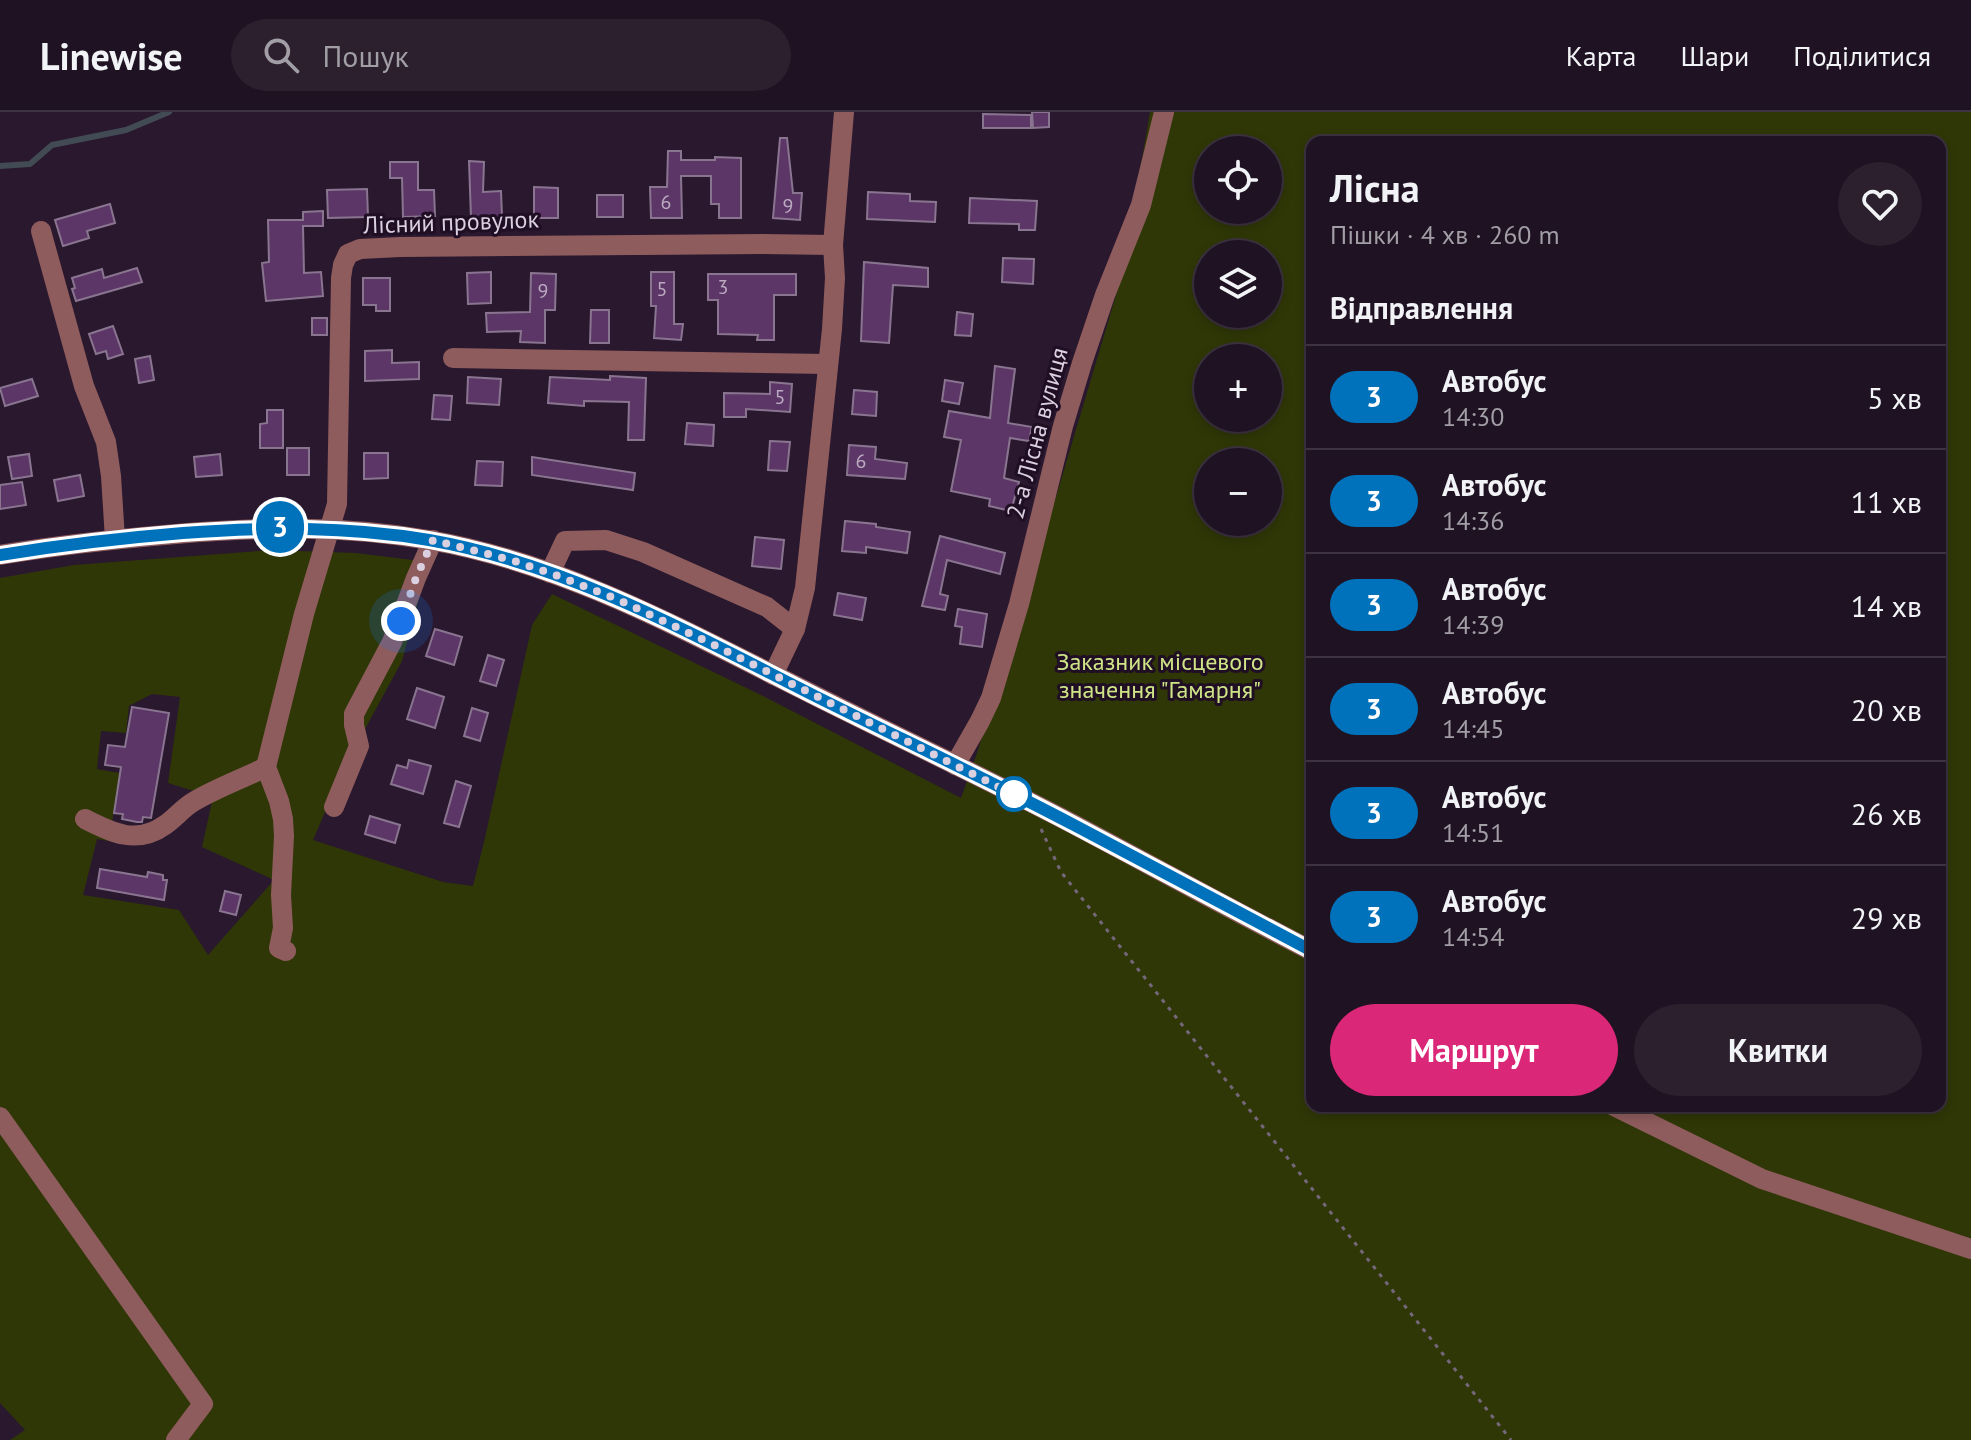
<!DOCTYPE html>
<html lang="uk">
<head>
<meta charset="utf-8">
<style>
  :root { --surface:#1f1222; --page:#2c202f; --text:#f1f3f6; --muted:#a19ea5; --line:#3c3240; --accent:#db2777 }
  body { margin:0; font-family:"PT Sans",sans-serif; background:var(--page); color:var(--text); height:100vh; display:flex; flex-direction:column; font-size:30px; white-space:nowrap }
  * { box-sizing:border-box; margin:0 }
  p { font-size:26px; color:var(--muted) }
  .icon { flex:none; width:44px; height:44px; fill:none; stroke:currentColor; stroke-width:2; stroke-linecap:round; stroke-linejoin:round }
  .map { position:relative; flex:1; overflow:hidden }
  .side { position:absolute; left:1306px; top:24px; width:640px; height:976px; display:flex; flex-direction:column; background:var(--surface); border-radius:16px; box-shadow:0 4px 12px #0003,0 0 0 2px var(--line) }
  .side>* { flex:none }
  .badge { padding:0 16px; border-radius:26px; font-size:28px; line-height:52px }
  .buttons { position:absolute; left:1194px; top:24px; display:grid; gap:16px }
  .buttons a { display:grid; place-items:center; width:88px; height:88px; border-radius:50%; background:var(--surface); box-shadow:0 4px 12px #0003,0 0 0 2px var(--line); font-size:40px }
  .you { position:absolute; width:40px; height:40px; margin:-20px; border:6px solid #fff; border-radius:50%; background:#1a73e8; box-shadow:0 0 0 12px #1a73e833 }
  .map>.badge { position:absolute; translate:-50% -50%; box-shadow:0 0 0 4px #fff }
  h2 { padding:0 24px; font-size:30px; line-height:72px }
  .round { display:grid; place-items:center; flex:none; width:84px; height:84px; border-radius:42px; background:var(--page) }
  .summary { display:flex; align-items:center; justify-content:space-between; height:136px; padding:0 24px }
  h1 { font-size:38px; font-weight:800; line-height:60px }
  .button { display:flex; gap:16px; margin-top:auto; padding:16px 24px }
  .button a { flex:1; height:92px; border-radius:48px; background:var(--accent); color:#fff; font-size:32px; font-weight:800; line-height:92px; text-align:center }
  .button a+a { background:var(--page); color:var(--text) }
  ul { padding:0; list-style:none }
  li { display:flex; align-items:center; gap:24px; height:104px; padding:0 24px; border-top:2px solid var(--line) }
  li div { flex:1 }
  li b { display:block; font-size:30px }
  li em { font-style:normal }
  li .badge { min-width:88px; font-weight:700; text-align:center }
  header { display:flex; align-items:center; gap:48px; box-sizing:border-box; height:112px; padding:0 40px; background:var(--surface); border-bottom:2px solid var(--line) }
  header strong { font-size:38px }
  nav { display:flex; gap:44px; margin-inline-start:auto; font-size:28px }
  .search { width:560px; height:72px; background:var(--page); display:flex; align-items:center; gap:20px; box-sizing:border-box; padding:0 28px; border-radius:44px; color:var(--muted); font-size:30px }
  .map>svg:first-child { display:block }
  .green { fill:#2f3707; fill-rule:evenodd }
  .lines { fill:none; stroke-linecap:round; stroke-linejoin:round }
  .stream { stroke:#424a54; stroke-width:6 }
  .building { fill:#5b3666; stroke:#8a7590; stroke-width:2 }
  .path { stroke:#75677a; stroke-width:3; stroke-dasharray:4 6; stroke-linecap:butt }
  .minor { stroke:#8f5c5d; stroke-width:20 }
  .line-casing { stroke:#fff; stroke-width:18 }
  .line { stroke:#0072bc; stroke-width:12 }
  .walk { stroke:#dbd0df; stroke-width:8; stroke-dasharray:0 14.4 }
  .stop-dot { fill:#fff; stroke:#0072bc; stroke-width:4 }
  .labels { text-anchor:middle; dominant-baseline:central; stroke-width:6; stroke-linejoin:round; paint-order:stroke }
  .number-label { font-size:20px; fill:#bbaac1 }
  .street-label { font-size:24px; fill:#dbd0df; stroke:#1f0e24 }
  .park-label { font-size:24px; fill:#cfe486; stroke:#1f0e24 }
</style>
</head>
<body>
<header>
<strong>Linewise</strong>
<div class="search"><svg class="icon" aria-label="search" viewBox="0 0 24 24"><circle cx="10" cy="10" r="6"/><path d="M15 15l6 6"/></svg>Пошук</div>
<nav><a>Карта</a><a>Шари</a><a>Поділитися</a></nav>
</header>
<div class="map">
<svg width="1971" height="1328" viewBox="0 0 1971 1328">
  <rect width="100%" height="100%" fill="#29182e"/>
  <path class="green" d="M1150,0H1971V1328H10L25,1318L0,1291V466L74,453L272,438L356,441L429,450L402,549L345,654L313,728L443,770L473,774L484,730L532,513L552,482L761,583L961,686L977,641L1050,405L1122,163ZM1312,30H1940V994H1312ZM1208,38H1268V98H1208ZM1208,142H1268V202H1208ZM1208,246H1268V306H1208ZM1208,350H1268V410H1208ZM152,582L180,585L168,671L213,685L202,735L274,768L208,843L179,798L83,783L97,727L109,729L120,661L97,657L101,619L126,621L129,594Z"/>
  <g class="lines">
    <path class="stream" d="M0,54L30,52L52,33L126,18L169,0"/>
  </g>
  <g class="building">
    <path d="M1032,0H1049V15L1033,16Z"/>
    <path d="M983,2L1031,3V16H983Z"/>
    <path d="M780,26H787L793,81H802L800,108L773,106Z"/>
    <path d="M668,39H681V48H715V45L741,46V106H719V92H711V64H681L682,106H651L650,75H667Z"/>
    <path d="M469,49L484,50L483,80L501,79L502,105L471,106Z"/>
    <path d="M390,50H418V78H434L435,104L403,105L402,66H390Z"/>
    <path d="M534,75L558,76V106H534Z"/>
    <path d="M367,77L368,105L328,106L327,78Z"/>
    <path d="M868,80L910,82V89L936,90L935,110L867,107Z"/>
    <rect x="597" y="83" width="26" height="22"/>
    <path d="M970,86L1037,89L1035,118H1019V112L969,111Z"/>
    <path d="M110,92L115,111L87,119L89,126L63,134L55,108Z"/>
    <path d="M323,99V114H303L304,161L321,160L323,184L266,189L262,151L269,150L268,108H303V100Z"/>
    <path d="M1003,146L1034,147L1033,172L1002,170Z"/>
    <path d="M864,150L928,156V175L893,173L889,231L861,229Z"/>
    <path d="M137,156L142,170L76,189L72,177L75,176L72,166L102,157L104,166Z"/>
    <path d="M491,160V191L468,192L467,161Z"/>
    <path d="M651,160H674V212H683L681,228L654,226L656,194H651Z"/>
    <path d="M531,161L556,162L555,198H545V231L520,230L521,219L487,220L486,201L530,200Z"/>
    <path d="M708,162H796V183H774V228H757L758,223L718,222V188H708Z"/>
    <path d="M363,166H390V199H376V193H363Z"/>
    <path d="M591,198H609V231H590Z"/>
    <path d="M957,200L973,202L971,224L955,223Z"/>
    <rect x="312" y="206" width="15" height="17"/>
    <path d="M113,214L123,242L108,247L106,239L96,242L89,222Z"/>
    <path d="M392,238V251L419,250V267L365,269V239Z"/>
    <path d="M150,244L154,268L139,271L135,247Z"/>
    <path d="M995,254L1015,257L1008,311L1032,315L1029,329L1010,326L1004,366L1019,370L1011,399L989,394L990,387L951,379L961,328L944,325L949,299L990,306Z"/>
    <path d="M610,264L646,266L644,328H628L629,290L584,289V294L548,291L550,265L610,268Z"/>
    <path d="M468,265L501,267L499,293L467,291Z"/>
    <path d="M32,267L38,284L5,294L0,276Z"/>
    <path d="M945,268L963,271L959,292L942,289Z"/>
    <path d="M770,270L792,272L790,300L746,297V305H724V281L770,282Z"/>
    <path d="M854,278L877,280L876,304L852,302Z"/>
    <path d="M434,283L452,284L450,308L432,307Z"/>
    <path d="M267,298H283V336H260V312L267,311Z"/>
    <path d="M687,311L714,313L713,334L685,332Z"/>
    <path d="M770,329L790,330L787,359L768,358Z"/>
    <path d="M849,333L876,335L875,347L907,351L905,367L847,363Z"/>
    <rect x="287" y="336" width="22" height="27"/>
    <path d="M364,341H388V366L364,367Z"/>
    <path d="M29,342L32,364L12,367L8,345Z"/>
    <path d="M220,342L222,363L196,365L194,345Z"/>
    <path d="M532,345L635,361L633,378L532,363Z"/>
    <path d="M477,349L503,350L502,374L475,373Z"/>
    <path d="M80,363L84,384L58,389L54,368Z"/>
    <path d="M22,370L26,393L0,397V373Z"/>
    <path d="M845,409L876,412V415L910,420L907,441L866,435V441L842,439Z"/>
    <path d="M940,424L1005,441L1000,462L947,448L940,482L948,484L945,498L922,494Z"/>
    <path d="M755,425L784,428L781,457L752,454Z"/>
    <path d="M838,481L866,486L862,508L834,503Z"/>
    <path d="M958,497L987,502L982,535L960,532L962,515L955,514Z"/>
    <path d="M435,517L462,525L454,553L426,544Z"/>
    <path d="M488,543L504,548L496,574L480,569Z"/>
    <path d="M417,576L444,585L435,616L407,607Z"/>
    <path d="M132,595L169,601L151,706L143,705L142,710H137L122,707L123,702L114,701L121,655L105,653L108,633L125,635Z"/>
    <path d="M472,596L488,601L480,629L464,624Z"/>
    <path d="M409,648L431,654L423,682L391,672L397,653L407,656Z"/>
    <path d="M456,669L471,674L459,715L444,711Z"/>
    <path d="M370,704L400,713L395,731L365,722Z"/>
    <path d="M100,757L147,765L148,760L163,763V768H167L164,788L97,776Z"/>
    <path d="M225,779L241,783L236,803L220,799Z"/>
  </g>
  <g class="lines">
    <path class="path" d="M1041,717L1061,760L1511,1328"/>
    <g class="minor">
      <path d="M41,119L84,274L106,330L111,364L115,427"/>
      <path d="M453,246L828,252"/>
      <path d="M0,443C58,433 117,427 176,422C262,415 344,413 429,428C563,451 683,518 802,577C893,623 985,666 1075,713C1154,755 1232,798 1312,839"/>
      <path d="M550,461L565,429L606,428L643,440L767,495L795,517"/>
      <path d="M773,563L795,517L805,476L832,217L835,166L833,133L844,0"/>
      <path d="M955,653L980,609L991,586L1019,492L1063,314L1082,251L1105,183L1141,93L1164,0"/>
      <path d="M334,695L359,634L354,613V602L392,530L416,466L433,428"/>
      <path d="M85,707C112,721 137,733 165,713C175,706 183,696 193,690C216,676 242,667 266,655"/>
      <path d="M286,839L279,836L283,816L281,783L284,724L283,707L279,689L266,655L304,502L337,392L341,166L343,153L348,142L360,137L400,135L762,132L833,133"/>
      <path d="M1614,994L1762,1067L1971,1137"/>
      <path d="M0,1005L203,1292L176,1328"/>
    </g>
  </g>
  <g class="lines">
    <defs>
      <path id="line" d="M0,443C61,433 121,426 183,421C266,415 347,414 429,428C567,452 692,522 815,584C901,627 989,668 1074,713C1154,755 1233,798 1312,839"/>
    </defs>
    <use href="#line" class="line-casing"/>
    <use href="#line" class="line"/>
    <path class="walk" d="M401,509L416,466L433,428L511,448L550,461L619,488L710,531L1017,684L1014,682"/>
  </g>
  <circle class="stop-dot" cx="1014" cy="682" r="16"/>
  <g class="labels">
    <g class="number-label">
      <text x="666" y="90">6</text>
      <text x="788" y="94">9</text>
      <text x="723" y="175">3</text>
      <text x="662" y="177">5</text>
      <text x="543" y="179">9</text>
      <text x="780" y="285">5</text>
      <text x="861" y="349">6</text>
    </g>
    <g class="street-label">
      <text transform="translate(451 110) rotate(-2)">Лісний провулок</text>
      <text transform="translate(1037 321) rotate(-75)">2-а Лісна вулиця</text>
    </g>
    <g class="park-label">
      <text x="1160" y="549">Заказник місцевого<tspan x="1160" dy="28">значення "Гамарня"</tspan></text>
    </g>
  </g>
</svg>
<div class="buttons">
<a><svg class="icon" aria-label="locate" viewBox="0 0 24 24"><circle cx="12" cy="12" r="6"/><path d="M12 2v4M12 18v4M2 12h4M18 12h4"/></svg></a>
<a><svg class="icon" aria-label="layers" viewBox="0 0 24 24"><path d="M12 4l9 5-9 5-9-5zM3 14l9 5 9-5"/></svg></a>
<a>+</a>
<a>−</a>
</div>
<div class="you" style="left:401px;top:509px"></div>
<b class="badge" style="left:280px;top:415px;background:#0072bc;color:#fff">3</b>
<section class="side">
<div class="summary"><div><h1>Лісна</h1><p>Пішки · 4 хв · 260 m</p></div><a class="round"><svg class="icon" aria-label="heart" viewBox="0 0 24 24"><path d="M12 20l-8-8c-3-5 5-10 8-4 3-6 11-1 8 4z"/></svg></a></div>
<h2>Відправлення</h2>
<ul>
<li><span class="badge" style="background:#0072bc;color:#fff">3</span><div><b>Автобус</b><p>14:30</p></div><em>5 хв</em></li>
<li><span class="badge" style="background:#0072bc;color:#fff">3</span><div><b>Автобус</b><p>14:36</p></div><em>11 хв</em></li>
<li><span class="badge" style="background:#0072bc;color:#fff">3</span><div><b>Автобус</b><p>14:39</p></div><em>14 хв</em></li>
<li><span class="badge" style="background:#0072bc;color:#fff">3</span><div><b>Автобус</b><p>14:45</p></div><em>20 хв</em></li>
<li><span class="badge" style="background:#0072bc;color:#fff">3</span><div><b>Автобус</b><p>14:51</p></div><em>26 хв</em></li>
<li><span class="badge" style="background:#0072bc;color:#fff">3</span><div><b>Автобус</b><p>14:54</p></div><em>29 хв</em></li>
</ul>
<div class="button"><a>Маршрут</a><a>Квитки</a></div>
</section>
</div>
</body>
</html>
